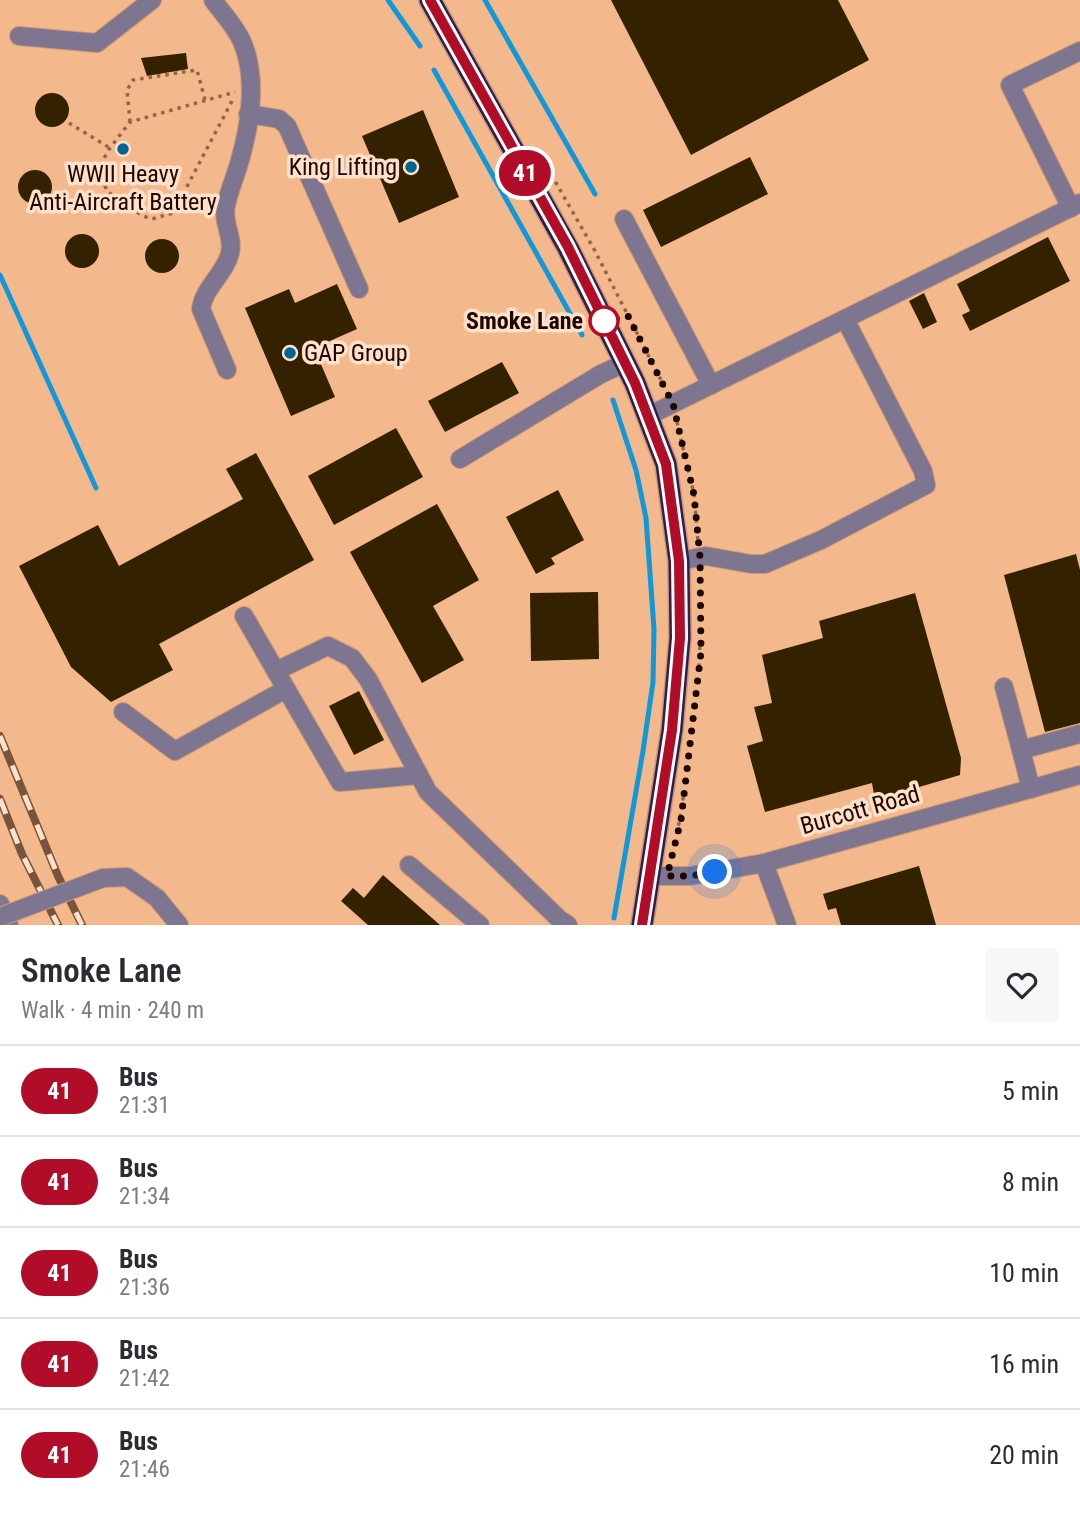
<!DOCTYPE html>
<html lang="en">
<head>
<meta charset="utf-8">
<style>
  :root { --surface:#fff; --page:#f7f7f7; --text:#2b2b33; --muted:#7c7c81; --line:#e1e1e2 }
  body { margin:0; font-family:"Roboto Condensed",sans-serif; background:var(--page); color:var(--text); height:100vh; display:flex; flex-direction:column; font-size:26px; white-space:nowrap }
  * { box-sizing:border-box; margin:0 }
  p { font-size:23px; color:var(--muted) }
  .icon { flex:none; width:38px; height:38px; fill:none; stroke:currentColor; stroke-width:2; stroke-linecap:round; stroke-linejoin:round }
  .map { position:relative; height:925px; overflow:hidden }
  .side { display:flex; flex-direction:column; background:var(--surface); flex:1 }
  .side>* { flex:none }
  .badge { padding:0 14px; border-radius:23px; font-size:24px; line-height:46px }
  .you { position:absolute; width:35px; height:35px; margin:-18px; border:5px solid #fff; border-radius:50%; background:#1a73e8; box-shadow:0 0 0 10px #1a73e833 }
  .map>.badge { position:absolute; translate:-50% -50%; box-shadow:0 0 0 4px #fff }
  .round { display:grid; place-items:center; flex:none; width:74px; height:74px; border-radius:7px; background:var(--page) }
  .head { display:flex; align-items:center; justify-content:space-between; height:119px; padding:0 21px }
  h1 { font-size:33px; font-weight:600; line-height:52px }
  ul { padding:0; list-style:none }
  li { display:flex; align-items:center; gap:21px; height:91px; padding:0 21px; border-top:2px solid var(--line) }
  li div { flex:1 }
  li b { display:block; font-size:26px }
  li em { font-style:normal }
  li .badge { min-width:77px; font-weight:700; text-align:center }
  .map>svg:first-child { display:block }
  .lines { fill:none; stroke-linecap:round; stroke-linejoin:round }
  .stream { stroke:#1098db; stroke-width:5 }
  .building { fill:#342100 }
  .minor-casing { stroke:#cc9872; stroke-width:20 }
  .highway-casing { stroke:#cc9872; stroke-width:24 }
  .path { stroke:#90674b; stroke-width:3.5; stroke-dasharray:3.5 5; stroke-linecap:butt }
  .minor { stroke:#7e7691; stroke-width:18 }
  .highway { stroke:#311d50; stroke-width:21 }
  .rail-casing { stroke:#79543c; stroke-width:8 }
  .rail { stroke:#ffe0ca; stroke-width:5; stroke-dasharray:16; stroke-linecap:butt }
  .minor-bridge-casing { stroke:#cc9872; stroke-width:20; stroke-linecap:butt }
  .minor-bridge { stroke:#7e7691; stroke-width:18 }
  .line-casing { stroke:#fff; stroke-width:16 }
  .line { stroke:#b10d28; stroke-width:10 }
  .walk { stroke:#1c0800; stroke-width:7; stroke-dasharray:0 12.6 }
  .poi-dot { fill:#016594; stroke:#ffe0ca; stroke-width:2.5 }
  .stop-dot { fill:#fff; stroke:#b10d28; stroke-width:3.5 }
  .labels { text-anchor:middle; dominant-baseline:central; stroke-width:7; stroke-linejoin:round; paint-order:stroke }
  .poi-label { font-size:24px; fill:#1c0800; stroke:#ffe0ca; text-anchor:end }
  .stop-label { font-size:24px; font-weight:bold; fill:#1c0800; stroke:#ffe0ca; text-anchor:end }
  .street-label { font-size:24px; fill:#1c0800; stroke:#ffe0ca }
</style>
</head>
<body>
<div class="map">
<svg width="1080" height="925" viewBox="0 0 1080 925">
  <rect width="100%" height="100%" fill="#f3b88b"/>
  <g class="lines">
    <g class="stream">
      <path d="M388,0L420,46"/>
      <path d="M485,0L595,194"/>
      <path d="M434,70L582,335"/>
      <path d="M0,275L96,488"/>
      <path d="M613,400L636,470L646,518L654,629L653,682L643,751L614,918"/>
    </g>
  </g>
  <g class="building">
    <path d="M611,0H838L869,60L691,155Z"/>
    <path d="M186,53L188,69L147,76L141,58Z"/>
    <circle cx="52" cy="110" r="17"/>
    <path d="M423,110L459,197L399,223L362,136Z"/>
    <path d="M750,157L768,194L661,247L643,210Z"/>
    <circle cx="35" cy="187" r="17"/>
    <circle cx="82" cy="251" r="17"/>
    <path d="M1048,237L1070,281L970,331L962,315L970,311L957,284Z"/>
    <circle cx="162" cy="256" r="17"/>
    <path d="M337,284L357,329L314,348L335,397L291,416L245,308L289,289L295,303Z"/>
    <path d="M924,293L937,322L923,329L909,301Z"/>
    <path d="M502,362L519,393L445,432L428,401Z"/>
    <path d="M396,428L423,477L334,525L308,476Z"/>
    <path d="M256,453L314,560L159,644L173,670L111,702L71,667L19,566L98,525L119,566L243,499L226,469Z"/>
    <path d="M558,490L584,540L551,558L555,564L536,574L506,517Z"/>
    <path d="M437,504L479,580L433,606L464,660L422,683L350,552Z"/>
    <path d="M1076,554L1080,570V723L1045,732L1004,575Z"/>
    <path d="M598,592L599,659L531,661L530,593Z"/>
    <path d="M915,593L961,758L960,775L875,800L872,783L765,812L747,746L763,741L754,707L772,703L762,655L823,638L819,621Z"/>
    <path d="M359,691L384,740L354,755L329,706Z"/>
    <path d="M919,866L936,925H841L836,908L828,910L823,894Z"/>
    <path d="M383,875L440,925H368L341,901L353,888L364,898Z"/>
  </g>
  <g class="lines">
    <defs>
      <g id="minor">
        <path d="M213,0C223,14 237,28 243,44C257,79 250,125 240,160C236,175 229,190 226,206C222,223 234,237 230,253C225,274 204,287 201,309L227,370"/>
        <path d="M19,36L97,43L152,0"/>
        <path d="M248,114L279,119L287,126L359,289"/>
        <path d="M1071,208L1010,85L1080,51"/>
        <path d="M624,219L711,385"/>
        <path d="M648,416L1080,203"/>
        <path d="M460,459L601,374L625,363"/>
        <path d="M679,561L706,556L751,564H765L821,540L926,485L923,471L845,319"/>
        <path d="M244,616L340,782L419,775"/>
        <path d="M276,671L328,646L352,658L368,679L428,792L559,919L568,925"/>
        <path d="M1004,687L1021,750"/>
        <path d="M123,712L175,751L286,689"/>
        <path d="M1031,789L1021,750L1080,734"/>
        <path d="M764,863L787,925"/>
        <path d="M409,865L480,925"/>
        <path d="M650,876H690L764,863L1080,775"/>
        <path d="M103,878L127,877L157,898L179,925"/>
        <path d="M0,904L9,925"/>
      </g>
      <path id="highway" d="M430,0L568,248L635,383L666,464L679,561L680,638L672,730L642,925"/>
    </defs>
    <use href="#minor" class="minor-casing"/>
    <use href="#highway" class="highway-casing"/>
    <g class="path">
      <path d="M232,101L173,213L152,219L143,216L108,192L99,175L100,165L110,148L130,122L235,92"/>
      <path d="M130,122L127,90L133,80L197,70L205,100"/>
      <path d="M69,123L110,148"/>
      <path d="M547,167L595,251L665,388"/>
      <path d="M677,422L684,452"/>
      <path d="M688,469L694,494L698,541"/>
      <path d="M699,667L700,643"/>
      <path d="M677,834L684,793"/>
    </g>
    <use href="#minor" class="minor"/>
    <use href="#highway" class="highway"/>
    <defs>
      <g id="rail">
        <path d="M0,736L58,876L82,925"/>
        <path d="M0,799L22,854L58,925"/>
      </g>
    </defs>
    <use href="#rail" class="rail-casing"/>
    <use href="#rail" class="rail"/>
    <defs>
      <path id="minor-bridge" d="M0,917L103,878"/>
    </defs>
    <use href="#minor-bridge" class="minor-bridge-casing"/>
    <use href="#minor-bridge" class="minor-bridge"/>
  </g>
  <g class="lines">
    <defs>
      <path id="line" d="M430,0L568,247L635,383L666,464L679,561L680,638L672,730L642,925"/>
    </defs>
    <use href="#line" class="line-casing"/>
    <use href="#line" class="line"/>
    <path class="walk" d="M604,321L628,316L673,404L694,495L700,557L701,652L681,820L667,876H690L715,872"/>
  </g>
  <g class="poi-dot">
    <circle cx="123" cy="149" r="7"/>
    <circle cx="411" cy="167" r="7"/>
    <circle cx="290" cy="353" r="7"/>
  </g>
  <circle class="stop-dot" cx="604" cy="321" r="14"/>
  <g class="labels">
    <g class="poi-label">
      <text x="397" y="167">King Lifting</text>
      <text x="123" y="174" text-anchor="middle">WWII Heavy<tspan x="123" dy="28">Anti-Aircraft Battery</tspan></text>
      <text x="304" y="353" text-anchor="start">GAP Group</text>
    </g>
    <g class="stop-label">
      <text x="583" y="321">Smoke Lane</text>
    </g>
    <g class="street-label">
      <text transform="translate(860 810) rotate(-16)">Burcott Road</text>
    </g>
  </g>
</svg>
<div class="you" style="left:715px;top:872px"></div>
<b class="badge" style="left:525px;top:173px;background:#b10d28;color:#fff">41</b>
</div>
<section class="side">
<div class="head"><div><h1>Smoke Lane</h1><p>Walk · 4 min · 240 m</p></div><a class="round"><svg class="icon" aria-label="heart" viewBox="0 0 24 24"><path d="M12 20l-8-8c-3-5 5-10 8-4 3-6 11-1 8 4z"/></svg></a></div>
<ul>
<li><span class="badge" style="background:#b10d28;color:#fff">41</span><div><b>Bus</b><p>21:31</p></div><em>5 min</em></li>
<li><span class="badge" style="background:#b10d28;color:#fff">41</span><div><b>Bus</b><p>21:34</p></div><em>8 min</em></li>
<li><span class="badge" style="background:#b10d28;color:#fff">41</span><div><b>Bus</b><p>21:36</p></div><em>10 min</em></li>
<li><span class="badge" style="background:#b10d28;color:#fff">41</span><div><b>Bus</b><p>21:42</p></div><em>16 min</em></li>
<li><span class="badge" style="background:#b10d28;color:#fff">41</span><div><b>Bus</b><p>21:46</p></div><em>20 min</em></li>
</ul>
</section>
</body>
</html>
